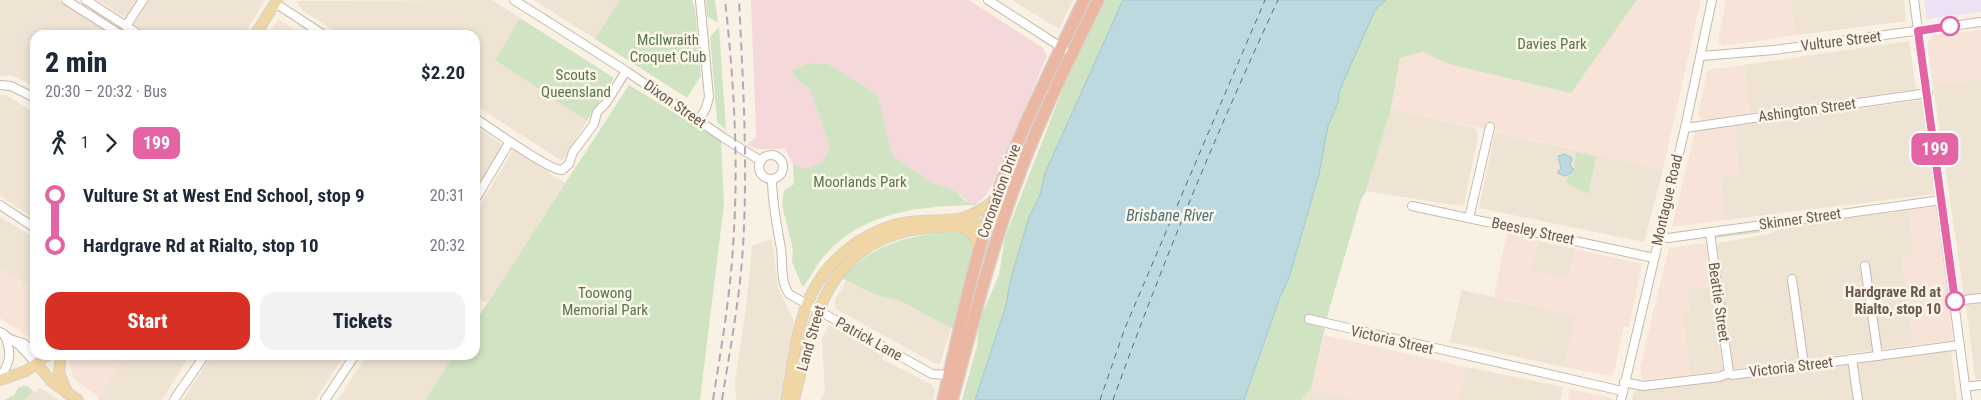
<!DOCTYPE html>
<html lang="en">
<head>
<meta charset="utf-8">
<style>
  :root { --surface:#fff; --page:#f2f2f3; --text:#1f2937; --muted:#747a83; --accent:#d93025 }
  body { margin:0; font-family:"Roboto Condensed",sans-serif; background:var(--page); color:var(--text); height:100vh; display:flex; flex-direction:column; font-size:19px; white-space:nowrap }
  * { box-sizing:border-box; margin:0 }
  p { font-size:16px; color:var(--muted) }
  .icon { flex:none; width:28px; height:28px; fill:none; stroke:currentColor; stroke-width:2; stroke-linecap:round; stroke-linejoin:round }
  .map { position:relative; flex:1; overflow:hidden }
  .side { position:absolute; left:30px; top:30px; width:450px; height:330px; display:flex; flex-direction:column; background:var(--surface); border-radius:15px; box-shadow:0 2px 8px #0003 }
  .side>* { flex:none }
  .badge { padding:0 10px; border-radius:8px; font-size:18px; line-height:32px }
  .map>.badge { position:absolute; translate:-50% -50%; box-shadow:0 0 0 2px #fff }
  .legs { display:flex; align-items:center; gap:8px; height:55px; padding:0 15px; font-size:16px }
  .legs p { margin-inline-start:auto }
  .headline { display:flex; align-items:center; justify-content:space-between; height:85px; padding:0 15px }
  h1 { font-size:28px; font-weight:800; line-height:38px }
  .cta { display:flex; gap:10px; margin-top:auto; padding:10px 15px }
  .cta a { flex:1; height:58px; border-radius:15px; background:var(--accent); color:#fff; font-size:20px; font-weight:800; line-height:58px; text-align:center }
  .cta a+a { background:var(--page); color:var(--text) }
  ul { padding:0 15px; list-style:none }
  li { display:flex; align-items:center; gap:18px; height:50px; font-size:19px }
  li i { display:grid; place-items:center; width:8px; height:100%; margin:0 6px; background:currentColor }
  li i::after { content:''; width:12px; height:12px; margin:-6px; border:4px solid; border-radius:50%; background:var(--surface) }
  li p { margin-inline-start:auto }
  li:first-child i { background:linear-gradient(#0000 50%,currentColor 0) }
  li:last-child i { background:linear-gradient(currentColor 50%,#0000 0) }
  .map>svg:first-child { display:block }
  .residential { fill:#efe3d3 }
  .commercial { fill:#f8e3d8 }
  .education { fill:#eee0f5 }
  .medical { fill:#f5d8da }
  .green { fill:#d0e4c4 }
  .water { fill:#bbd9df; stroke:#a2c7cf }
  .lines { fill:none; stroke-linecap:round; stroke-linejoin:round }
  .ferry { stroke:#4a747e; stroke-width:1; stroke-dasharray:6 5; stroke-linecap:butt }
  .minor-casing { stroke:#c8b9ac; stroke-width:10 }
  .major-casing { stroke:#d6d1cd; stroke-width:12 }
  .highway-casing { stroke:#d6d1cd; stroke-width:14 }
  .minor { stroke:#fff; stroke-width:8 }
  .major { stroke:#efd6a4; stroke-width:10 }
  .highway { stroke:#ebb7a2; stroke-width:11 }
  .rail { stroke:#b4a4c0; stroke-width:2; stroke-dasharray:8 5; stroke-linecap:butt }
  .line-1-casing { stroke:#fff; stroke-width:11 }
  .line-1 { stroke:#e463a4; stroke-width:8 }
  .stop-1-dot { fill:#fff; stroke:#e463a4; stroke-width:2.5 }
  .labels { text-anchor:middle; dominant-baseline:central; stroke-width:5; stroke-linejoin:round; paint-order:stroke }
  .park-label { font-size:15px; fill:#557749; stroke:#fcf5e9 }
  .street-label { font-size:15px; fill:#6d594d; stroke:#fcf5e9 }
  .stop-label { font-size:15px; font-weight:bold; fill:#6d594d; stroke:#fcf5e9; text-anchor:end }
  .water-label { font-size:16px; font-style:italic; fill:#4a747e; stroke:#fcf5e9 }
</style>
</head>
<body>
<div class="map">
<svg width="1981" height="400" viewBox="0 0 1981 400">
  <rect width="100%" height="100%" fill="#f9f1e3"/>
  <g class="residential">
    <path d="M0,0H58L113,35H35V87L12,75L0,76Z"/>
    <path d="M98,0H137L126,18Z"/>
    <path d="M149,0H265L244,35H149L134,24Z"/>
    <path d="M492,0L520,18L495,60L587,121L562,161L475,105V35H341L302,10L297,1Z"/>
    <path d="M534,0H620L595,39Z"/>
    <path d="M1012,0H1073L1059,29Z"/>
    <path d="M1790,0H1904L1906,21L1797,35Z"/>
    <path d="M1909,41L1916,89L1750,113L1744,65Z"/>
    <path d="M1981,79V293L1964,295L1933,85Z"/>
    <path d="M6,95L35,113V219L0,196V95Z"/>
    <path d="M1924,100L1936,194L1725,220L1720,177L1739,174L1734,125Z"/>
    <path d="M1391,108L1475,128L1478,136L1464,204L1460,206L1366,191Z"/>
    <path d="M475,126L503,145L475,192Z"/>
    <path d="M1495,132L1663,169L1644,242L1479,208Z"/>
    <path d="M513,150L565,183L487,303L475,296V214Z"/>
    <path d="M1909,210L1914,257L1902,258L1913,345L1733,369L1717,247L1719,243L1770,234L1784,227Z"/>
    <path d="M0,217L35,238V291L0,268Z"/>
    <path d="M772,239L778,288L794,322L779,400H736L735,381L746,308L752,246Z"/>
    <path d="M1538,241L1575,249L1568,279L1531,271Z"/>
    <path d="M846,281L876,295L898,300L951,328L940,364L934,363L836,309L835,300Z"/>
    <path d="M1711,286L1723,371L1690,375L1682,311L1690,310L1687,289Z"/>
    <path d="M1462,290L1576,315L1564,367L1450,342Z"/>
    <path d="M1981,303V379L1978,380L1975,377L1966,305Z"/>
    <path d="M829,325L883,356L882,359L932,385L935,390L933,400H820L825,393L822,338Z"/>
    <path d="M1951,351L1957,400H1632L1634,391Z"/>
    <path d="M126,355H190L162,400H97Z"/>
    <path d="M212,355H345L315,400H183Z"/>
    <path d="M367,355H454L425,400H338Z"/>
    <path d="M1466,367L1563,387L1560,400H1458Z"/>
    <path d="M40,388L59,400H24Z"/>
    <path d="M1311,389L1359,400H1301Z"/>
  </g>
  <g class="commercial">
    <path d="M1637,0H1701L1663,169L1391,108L1400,58L1423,52L1448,64L1571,93Z"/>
    <path d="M1726,0H1790L1797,35L1723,46L1718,41Z"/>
    <path d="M278,19L303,35H268Z"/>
    <path d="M1981,30V79L1933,85L1927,44L1933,35Z"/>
    <path d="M1744,65L1750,113L1702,120L1698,114L1707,72L1712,69Z"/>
    <path d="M1734,125L1739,174L1720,177L1725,220L1672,227L1695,131Z"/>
    <path d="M1937,206L1953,341L1913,345L1902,258L1914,257L1909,210Z"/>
    <path d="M1507,233L1538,241L1532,271L1568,279L1575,249L1642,264L1629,327L1624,326L1614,372L1611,376L1564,367L1576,315L1494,296Z"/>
    <path d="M1706,243L1711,286L1687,289L1690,311L1682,312L1690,375L1642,380L1640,367L1669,248Z"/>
    <path d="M0,268L35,291V341L0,318Z"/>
    <path d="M1324,335L1466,367L1458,400H1359L1311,389Z"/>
    <path d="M70,355H126L99,397L75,380L69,365Z"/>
    <path d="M1570,389L1613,398L1612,400H1568Z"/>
  </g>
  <path class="education" d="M1924,0H1981V12L1927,19Z"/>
  <path class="medical" d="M751,0H969L1043,48L1047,56L993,183L985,196L976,205L969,203L956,191L933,183L895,158L891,150L878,95L828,64L809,63L791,71L800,83L810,89L830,146L824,162L804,169L793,164L784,147L781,149H759L747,145L756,137V131Z"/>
  <g class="green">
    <path d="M620,0H692L695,9L701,76L687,98L595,39Z"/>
    <path d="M706,0H715L718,23L707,16Z"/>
    <path d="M1104,0H1123L1045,173L1040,195L1029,217L1011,278L1005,309L975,400H962L977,346L979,321L999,275L1005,237L1062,91Z"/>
    <path d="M1386,0H1637L1571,93L1448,64L1423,52L1400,58L1391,108L1366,191L1361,200L1329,310L1311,389L1301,400H1244L1280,297L1289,278L1319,174L1328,126L1338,100L1339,92L1375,10Z"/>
    <path d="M520,18L614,78L587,121L495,60Z"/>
    <path d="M719,27L726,130L717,122L710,37Z"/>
    <path d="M809,63L828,64L878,95L891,150L895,158L933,183L956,191L965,201L976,205C922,206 864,211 826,254C817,263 812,275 804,286H802L792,262L793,249L782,205L784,191L794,184L793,164L804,169L823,162L830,147L810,89L800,83L791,71Z"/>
    <path d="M629,85L721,141L724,204L700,400H425L454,355H475V322Z"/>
    <path d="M1576,152L1596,157L1588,194L1565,182L1575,169Z"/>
    <path d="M1779,225L1769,231L1715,238L1717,234Z"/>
    <path d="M958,231L966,233L975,245L955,330L898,300L876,295L841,278C877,241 909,236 958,231Z"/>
    <path d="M23,386H27L34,392L24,400H4L14,395L18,388Z"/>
  </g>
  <g class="water">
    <path d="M1123,0H1386L1375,10L1339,92V100L1328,126L1319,174L1289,278L1280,297L1244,400H975L1005,309L1011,278L1029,217L1040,195L1045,173Z"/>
    <path d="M1565,154L1572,158L1570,166L1574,169L1570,174L1565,176L1557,173L1561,168L1558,156Z"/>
  </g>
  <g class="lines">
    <g class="ferry">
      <path d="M1100,400L1125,328L1265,0"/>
      <path d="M1113,400C1162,264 1217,131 1278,0"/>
    </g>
    <defs>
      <g id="minor">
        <path d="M66,0L121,35"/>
        <path d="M86,0L140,35"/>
        <path d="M514,0L626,71L724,138L761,161"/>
        <path d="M988,0L1064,49"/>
        <path d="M1914,0L1967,400"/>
        <path d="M275,3L324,35"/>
        <path d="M126,26L143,0"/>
        <path d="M1701,56L1774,50L1981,22"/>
        <path d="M0,85L11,86L35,98"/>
        <path d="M475,118C489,127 550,171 562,170L569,164L573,152L594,124L597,112L606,103L626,71"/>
        <path d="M699,120L706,108L709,97L700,0"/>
        <path d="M1685,128L1928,93"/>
        <circle cx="771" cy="167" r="12"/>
        <path d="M772,179C772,203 777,225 781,249C783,264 780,281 789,294L932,374L949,375"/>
        <path d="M475,200L509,143"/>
        <path d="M0,205L35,228"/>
        <path d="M1412,206L1654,258"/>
        <path d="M1469,218L1490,127"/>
        <path d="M1710,232L1729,373"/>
        <path d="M1659,235L1668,238L1942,200"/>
        <path d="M1865,266L1878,356"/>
        <path d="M1792,279L1804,365"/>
        <path d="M1955,301L1981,298"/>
        <path d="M1309,319L1622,391"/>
        <path d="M0,332L19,345L37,364"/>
        <path d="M13,340L23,343L35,352"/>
        <path d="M1852,359L1858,400"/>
        <path d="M0,378C11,361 12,352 4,334"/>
        <path d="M1624,382L1643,386L1719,377L1729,373L1732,375L1960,345"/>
        <path d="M1965,387L1981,385"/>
        <path d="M174,400C179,391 202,361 204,355"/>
        <path d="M325,400L355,355"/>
        <path d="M1621,400L1685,128L1712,0"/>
      </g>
      <g id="major">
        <path d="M255,35L277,0"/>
        <path d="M960,226L973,235L980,249"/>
        <path d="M61,355L59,373L68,394"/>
        <path d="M37,364L52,382L78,400"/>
        <path d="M0,380L26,371L48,355"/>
        <path d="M786,400C793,365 796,325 812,293C830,256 870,227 910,222C949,218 963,226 996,199"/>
        <path d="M794,400C812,328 822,250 908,231C935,225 964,228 991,223L996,220L1005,206"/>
      </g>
      <g id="highway">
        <path d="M943,400C957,341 969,281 987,223C1012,146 1049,73 1084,0"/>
        <path d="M952,400C971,330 988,260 1013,191C1036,126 1067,63 1098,0"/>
      </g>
    </defs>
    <use href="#minor" class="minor-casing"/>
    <use href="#major" class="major-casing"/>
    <use href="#highway" class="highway-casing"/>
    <use href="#minor" class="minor"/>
    <use href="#major" class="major"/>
    <use href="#highway" class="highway"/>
    <g class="rail">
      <path d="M713,400C721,349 730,298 733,246C739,164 734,81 725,0"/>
      <path d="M722,400C730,349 740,298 743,246C748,165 743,81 739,0"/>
    </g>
  </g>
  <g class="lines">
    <defs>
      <path id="line-1" d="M1950,26L1918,31L1955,301"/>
    </defs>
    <use href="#line-1" class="line-1-casing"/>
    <use href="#line-1" class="line-1"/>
  </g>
  <g class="stop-1-dot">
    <circle cx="1950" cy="26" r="9"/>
    <circle cx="1955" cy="301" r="9"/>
  </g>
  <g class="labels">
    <g class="park-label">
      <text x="668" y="40">McIlwraith<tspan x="668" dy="17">Croquet Club</tspan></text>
      <text x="1552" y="44">Davies Park</text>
      <text x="576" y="75">Scouts<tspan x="576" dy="17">Queensland</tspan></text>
      <text x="860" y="182">Moorlands Park</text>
      <text x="605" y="293">Toowong<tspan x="605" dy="17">Memorial Park</tspan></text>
    </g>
    <g class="street-label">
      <text transform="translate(1841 41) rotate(-7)">Vulture Street</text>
      <text transform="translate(675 104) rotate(35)">Dixon Street</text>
      <text transform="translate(1807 110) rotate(-8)">Ashington Street</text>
      <text transform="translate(999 191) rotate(-70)">Coronation Drive</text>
      <text transform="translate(1667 200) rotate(-77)">Montague Road</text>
      <text transform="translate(1800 219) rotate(-8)">Skinner Street</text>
      <text transform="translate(1533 231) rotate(12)">Beesley Street</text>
      <text transform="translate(1719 302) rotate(82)">Beattie Street</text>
      <text transform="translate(811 338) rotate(-74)">Land Street</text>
      <text transform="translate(869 339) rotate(29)">Patrick Lane</text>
      <text transform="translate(1392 340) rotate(13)">Victoria Street</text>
      <text transform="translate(1791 367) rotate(-7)">Victoria Street</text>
    </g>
    <g class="stop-label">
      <text x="1941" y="292">Hardgrave Rd at<tspan x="1941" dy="17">Rialto, stop 10</tspan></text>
    </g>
    <g class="water-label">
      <text x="1170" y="215">Brisbane River</text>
    </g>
  </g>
</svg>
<b class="badge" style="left:1935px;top:149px;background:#e463a4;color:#fff">199</b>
<section class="side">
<div class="headline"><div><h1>2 min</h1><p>20:30 – 20:32 · Bus</p></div><b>$2.20</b></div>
<div class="legs"><svg class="icon" aria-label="walk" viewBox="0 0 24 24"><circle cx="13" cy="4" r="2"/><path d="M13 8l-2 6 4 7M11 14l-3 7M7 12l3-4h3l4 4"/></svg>1<svg class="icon" aria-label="forward" viewBox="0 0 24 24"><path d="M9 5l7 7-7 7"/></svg><b class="badge" style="background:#e463a4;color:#fff">199</b></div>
<ul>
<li><i style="color:#e463a4"></i><b>Vulture St at West End School, stop 9</b><p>20:31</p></li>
<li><i style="color:#e463a4"></i><b>Hardgrave Rd at Rialto, stop 10</b><p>20:32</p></li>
</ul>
<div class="cta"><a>Start</a><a>Tickets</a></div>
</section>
</div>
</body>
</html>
